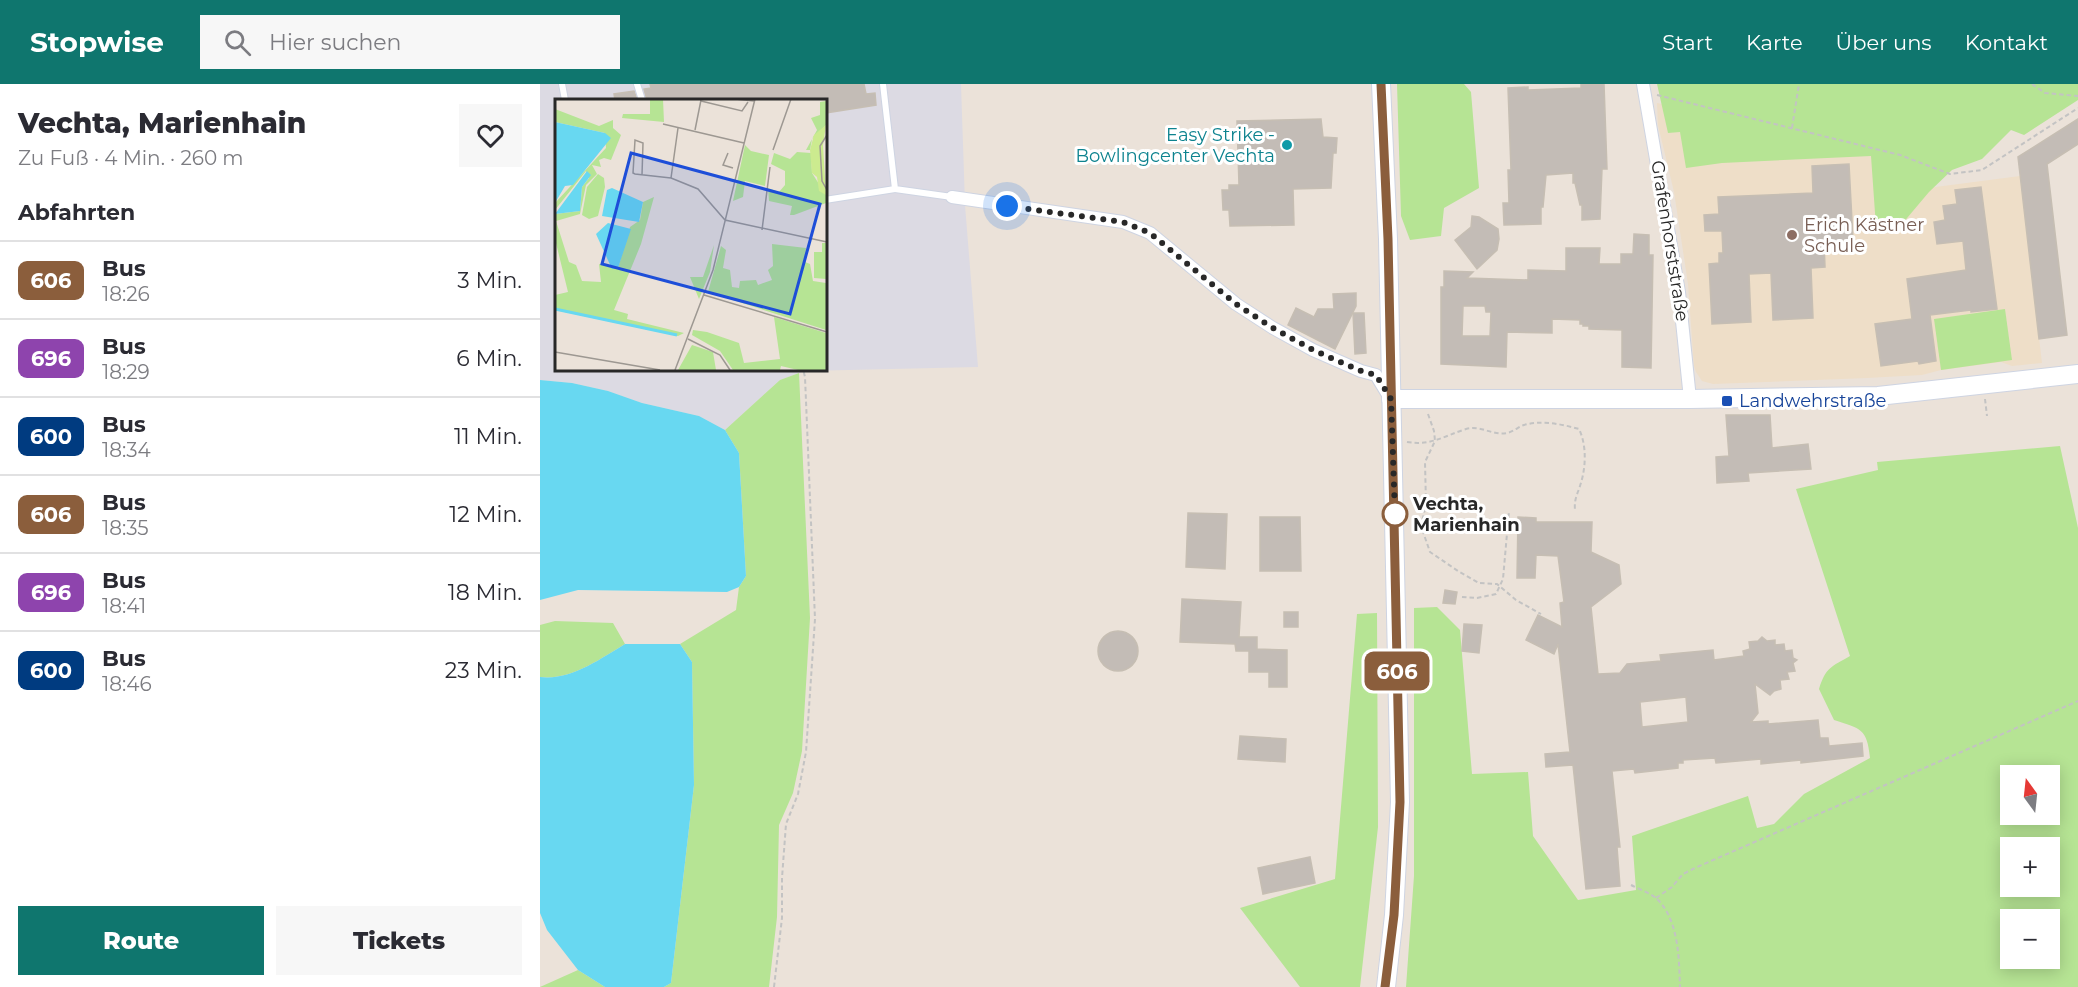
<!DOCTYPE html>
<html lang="de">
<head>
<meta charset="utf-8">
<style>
  :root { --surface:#fff; --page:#f7f7f7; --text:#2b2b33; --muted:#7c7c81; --line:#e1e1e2; --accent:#0f766e }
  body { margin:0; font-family:Montserrat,sans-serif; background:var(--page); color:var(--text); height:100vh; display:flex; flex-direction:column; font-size:22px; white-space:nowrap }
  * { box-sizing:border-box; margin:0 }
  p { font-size:20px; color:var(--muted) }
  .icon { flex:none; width:33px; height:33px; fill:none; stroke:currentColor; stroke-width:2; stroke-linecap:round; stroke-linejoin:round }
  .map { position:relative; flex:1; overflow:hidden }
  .side { display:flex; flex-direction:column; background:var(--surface); width:540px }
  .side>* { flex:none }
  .badge { padding:0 12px; border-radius:9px; font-size:21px; line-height:39px }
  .needle { width:39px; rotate:345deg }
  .tools { position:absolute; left:1460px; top:681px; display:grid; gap:12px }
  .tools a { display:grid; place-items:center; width:60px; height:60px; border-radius:0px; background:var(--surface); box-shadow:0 3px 15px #0003; font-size:30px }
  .you { position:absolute; width:30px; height:30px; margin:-15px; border:4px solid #fff; border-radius:50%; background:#1a73e8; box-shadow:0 0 0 9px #1a73e833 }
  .map>.badge { position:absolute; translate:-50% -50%; box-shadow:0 0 0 3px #fff }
  h2 { padding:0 18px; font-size:22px; line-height:54px }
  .round { display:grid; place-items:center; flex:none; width:63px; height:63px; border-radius:0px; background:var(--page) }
  .summary { display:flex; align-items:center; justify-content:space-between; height:102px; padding:0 18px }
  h1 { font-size:28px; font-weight:800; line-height:45px }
  .action { display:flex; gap:12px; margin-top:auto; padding:12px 18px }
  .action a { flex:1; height:69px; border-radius:0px; background:var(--accent); color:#fff; font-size:24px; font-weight:800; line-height:69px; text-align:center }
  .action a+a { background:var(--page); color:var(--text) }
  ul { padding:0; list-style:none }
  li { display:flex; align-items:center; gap:18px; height:78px; padding:0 18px; border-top:2px solid var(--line) }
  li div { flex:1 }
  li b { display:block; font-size:22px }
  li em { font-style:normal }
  li .badge { min-width:66px; font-weight:700; text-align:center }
  header { display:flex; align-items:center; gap:36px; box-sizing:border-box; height:84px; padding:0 30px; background:var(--accent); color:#fff }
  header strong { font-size:28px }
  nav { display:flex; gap:33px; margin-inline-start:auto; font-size:21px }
  .search { width:420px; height:54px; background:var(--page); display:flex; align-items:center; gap:15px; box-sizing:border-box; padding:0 21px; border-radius:0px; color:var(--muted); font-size:22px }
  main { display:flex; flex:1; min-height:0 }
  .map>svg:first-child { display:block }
  .industrial { fill:#dcdae3; fill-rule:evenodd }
  .education { fill:#eedec8 }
  .green { fill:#b6e494; fill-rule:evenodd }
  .water { fill:#68d8f1 }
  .building { fill:#c3bcb6; stroke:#c6beb3; stroke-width:1.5; fill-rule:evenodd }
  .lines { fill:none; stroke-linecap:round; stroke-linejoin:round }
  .lane-casing { stroke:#ced4e2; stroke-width:8 }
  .street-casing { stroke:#ced4e2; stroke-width:14 }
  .secondary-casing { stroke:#ced4e2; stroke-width:20 }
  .path { stroke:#c3c3c3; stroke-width:2; stroke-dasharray:4.5 3; stroke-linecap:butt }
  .lane { stroke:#fff; stroke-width:6 }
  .street { stroke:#fff; stroke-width:12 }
  .secondary { stroke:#fff; stroke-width:18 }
  .line-casing { stroke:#fff; stroke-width:14 }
  .line { stroke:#8b5e3c; stroke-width:9 }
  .walk { stroke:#282828; stroke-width:6; stroke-dasharray:0 10.8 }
  .culture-dot { fill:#0f9aa8; stroke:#fff; stroke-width:2 }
  .education-dot { fill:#8d6e63; stroke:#fff; stroke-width:2 }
  .transit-dot { fill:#1a4fb4; stroke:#fff; stroke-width:2 }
  .stop-dot { fill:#fff; stroke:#8b5e3c; stroke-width:3 }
  .labels { text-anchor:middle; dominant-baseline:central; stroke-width:6; stroke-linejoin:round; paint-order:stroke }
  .culture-label { font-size:18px; fill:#0d838f; stroke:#fff; text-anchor:end }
  .education-label { font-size:18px; fill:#785e54; stroke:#fff; text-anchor:start }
  .street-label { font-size:18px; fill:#282828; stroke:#fff }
  .transit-label { font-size:18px; fill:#164399; stroke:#fff; text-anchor:start }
  .stop-label { font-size:18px; font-weight:bold; fill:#282828; stroke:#fff; text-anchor:start }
  .inset-river { fill:none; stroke:#68d8f1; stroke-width:3 }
  .inset-road { fill:none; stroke:#9d9892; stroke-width:1.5 }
  .view { fill:#1d4ed8; fill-opacity:0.15; stroke:#1d4ed8; stroke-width:3 }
  .inset-edge { fill:none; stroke:#282828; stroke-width:3 }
</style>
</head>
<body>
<header>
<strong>Stopwise</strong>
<div class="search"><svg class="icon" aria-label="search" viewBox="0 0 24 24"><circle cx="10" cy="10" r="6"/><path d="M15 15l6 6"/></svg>Hier suchen</div>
<nav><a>Start</a><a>Karte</a><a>Über uns</a><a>Kontakt</a></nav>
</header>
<main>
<section class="side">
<div class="summary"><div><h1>Vechta, Marienhain</h1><p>Zu Fuß · 4 Min. · 260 m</p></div><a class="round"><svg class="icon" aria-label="heart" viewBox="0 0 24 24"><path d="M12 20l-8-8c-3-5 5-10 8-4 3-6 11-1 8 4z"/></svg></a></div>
<h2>Abfahrten</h2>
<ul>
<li><span class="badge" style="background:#8b5e3c;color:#fff">606</span><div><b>Bus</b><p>18:26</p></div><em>3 Min.</em></li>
<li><span class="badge" style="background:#8e44ad;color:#fff">696</span><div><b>Bus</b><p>18:29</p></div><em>6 Min.</em></li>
<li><span class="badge" style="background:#003b80;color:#fff">600</span><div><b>Bus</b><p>18:34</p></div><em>11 Min.</em></li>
<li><span class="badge" style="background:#8b5e3c;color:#fff">606</span><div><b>Bus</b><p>18:35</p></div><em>12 Min.</em></li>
<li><span class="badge" style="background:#8e44ad;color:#fff">696</span><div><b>Bus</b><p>18:41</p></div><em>18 Min.</em></li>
<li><span class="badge" style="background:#003b80;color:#fff">600</span><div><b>Bus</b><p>18:46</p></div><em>23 Min.</em></li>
</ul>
<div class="action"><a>Route</a><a>Tickets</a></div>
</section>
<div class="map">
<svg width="1538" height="903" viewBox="0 0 1538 903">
  <rect width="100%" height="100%" fill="#ebe2d9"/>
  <path class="industrial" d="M0,0H421L425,121L438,283L265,287L240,296L185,346L159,332L102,319L68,307L32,299L0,296ZM16,16H285V285H16Z"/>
  <path class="education" d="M1117,19L1329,66L1357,108L1480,92L1502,279L1472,282L1461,278L1401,286L1382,291L1327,294L1173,300L1162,297L1156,288L1154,282L1148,200L1134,108L1118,41Z"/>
  <g class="green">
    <path d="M857,0H924L931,8L939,104L904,124L901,152L870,156L861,132Z"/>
    <path d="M1117,0H1538V16L1484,51L1471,46L1442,75L1412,86L1389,108L1362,140L1336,143L1331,72L1182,79L1146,84L1140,48L1128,49Z"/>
    <path d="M1465,225L1472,276L1401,286L1394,235Z"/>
    <path d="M259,289L270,534L262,667L253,709L239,741L237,833L229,903H124L131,899L154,701L152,578L140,560L196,526L199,503L206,492L199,369L185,346L240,296Z"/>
    <path d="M1520,362L1538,444V903H866L874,792V524L897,523L920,546L932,690L988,688L993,752L1038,816L1096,806L1092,752L1208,712L1217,744L1234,740L1264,710L1330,674C1327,644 1321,645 1294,636L1279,605C1286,583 1291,583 1310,572L1256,405L1338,386L1337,378ZM1470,692H1509V730H1470ZM1470,764H1509V802H1470ZM1470,836H1509V874H1470Z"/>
    <path d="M837,529L838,743L820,903H760L700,824L795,795L817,530Z"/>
    <path d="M15,537L73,539L85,560C60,575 30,597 0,593V541Z"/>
    <path d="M38,886L65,903H0Z"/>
  </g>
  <g class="water">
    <path d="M0,296L32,299L68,307L102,319L159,332L185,346L199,369L206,492L199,503L187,508L38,506L0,516Z"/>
    <path d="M85,560H140L152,578L154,701L131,899L124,903H65L38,886L7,846L0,829V593C30,597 60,575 85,560Z"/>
  </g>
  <g class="building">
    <path d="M110,0H324L326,10L335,9L336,21L285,29V16H107L104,5L111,4Z"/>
    <path d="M1041,0H1064L1067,85H1062L1060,135L1042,136V121H1040L1035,99H1033V89L1006,91L1003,123H1001V140L964,141L963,119H969L968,86H971L968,4L988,3V6L1041,4Z"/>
    <path d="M94,7L97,16H75L74,10Z"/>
    <path d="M781,35L783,53L797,54L796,69H793L791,104L753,105L754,141L690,142L689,126H683L682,106H689V101H699L697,37Z"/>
    <path d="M1538,35V60L1507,80L1527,251L1499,255L1478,73Z"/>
    <path d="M1309,80L1313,156L1284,158L1285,183L1271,184L1273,234L1233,236L1231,189L1209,190L1211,238L1172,240L1169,180L1179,179V169H1183L1182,147H1165L1164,131L1179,130L1178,113L1273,109L1272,82Z"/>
    <path d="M1441,103L1457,225L1431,228V226L1390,231L1396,277L1379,280L1378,277L1341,282L1335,240L1372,235L1367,195L1426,186L1423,157L1397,160L1394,138L1405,136L1403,122L1417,120L1415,106Z"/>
    <path d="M932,132L939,133L958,145L959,155L957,166L937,185L915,156L931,143Z"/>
    <path d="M1094,150L1109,151V171H1113L1111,284L1082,283V246L1049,245V242H1043V240H1040V236L1012,235V249L967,248L966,283L901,280V203H904V187L933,188L927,194L988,196V186L1026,187V164H1060L1059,180H1081V170H1093ZM923,222H945L946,228H951L950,252H922Z"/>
    <path d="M816,209V222L795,265L748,241L756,224L774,233L778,225H794L793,210Z"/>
    <path d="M813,229H824L826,269L815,270Z"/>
    <path d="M1186,331H1230L1232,364L1268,360L1271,385L1208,389L1209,397L1177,399L1176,373L1189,372Z"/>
    <path d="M648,429L687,430L685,485L646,483Z"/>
    <path d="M720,433H760L761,487H720Z"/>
    <path d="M978,433L996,434V438H1052L1051,468L1079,481L1081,500L1051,523L1058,590L1080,589L1087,580L1121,577L1120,571L1173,566L1174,576L1204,572L1203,567L1210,565L1209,558L1218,557L1222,553L1227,557L1235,556V561L1244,560L1245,567L1252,566L1253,574L1257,576L1253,579L1255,587L1247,588L1249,595L1240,596L1241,605L1234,607L1230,611L1215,600L1218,629L1211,638L1228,637V640L1278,636L1280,654H1288L1289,662L1322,659L1323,672L1261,679V676L1221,680V675L1176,679L1175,674L1143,676V679H1138V684L1095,689L1094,685L1072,687L1080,763H1077L1080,802L1046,805L1033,681L1006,683L1005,670L1030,668L1018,560L1014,570L986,556L998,531L1022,543L1020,519L1024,518L1018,472L996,471L995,494H977ZM1146,613L1148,638L1102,643L1100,618Z"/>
    <path d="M905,506L917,508L915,520L903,519Z"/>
    <path d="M642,515L701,518L699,553H717V565L747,566V603H729V588H709V567H696L695,560L640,558Z"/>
    <rect x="744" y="528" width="14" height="15"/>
    <path d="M924,540L942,541L939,569L922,567Z"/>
    <circle cx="578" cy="567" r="20"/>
    <path d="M700,652L746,655L745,678L698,675Z"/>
    <path d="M770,773L775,799L723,810L718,784Z"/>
  </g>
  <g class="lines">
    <defs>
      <g id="lane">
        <path d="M22,0L25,16"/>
        <path d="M97,0L102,16"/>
        <path d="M343,0L355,105L412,113"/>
        <path d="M285,116L355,105"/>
      </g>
      <g id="street">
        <path d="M1103,0L1139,208L1150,315"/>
        <path d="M412,113L583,138L610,149L696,220L733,244L773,266L821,287L836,291L850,314"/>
      </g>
      <g id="secondary">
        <path d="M841,0L848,155L860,718L854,831L846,903"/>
        <path d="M851,315H1150L1338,312L1538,290"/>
      </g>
    </defs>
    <use href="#lane" class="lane-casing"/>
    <use href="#street" class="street-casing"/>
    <use href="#secondary" class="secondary-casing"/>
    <g class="path">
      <path d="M1492,0L1505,9L1538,12"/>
      <path d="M1117,11L1360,71L1410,90L1442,86L1538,24"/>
      <path d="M1252,44L1259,0"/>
      <path d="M1445,315L1447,332"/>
      <path d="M888,330L894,347L895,357L885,378L886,420L881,442L890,468L918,487L939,499L957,500L976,516L1001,530"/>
      <path d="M867,358C891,362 904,352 926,345C941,341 953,352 967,349C973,348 978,343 984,341C1002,336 1021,340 1039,345C1047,362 1046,384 1040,402C1037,411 1034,416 1035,426"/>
      <path d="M922,513L937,514L956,510L963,495L969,427"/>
      <path d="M1091,801C1099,805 1110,809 1116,814C1139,835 1139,875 1140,903"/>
      <path d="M1116,814L1132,803L1143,790L1155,784L1538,617"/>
      <path d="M234,903L242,834V794L246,740L258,710L266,668L275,535L265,293L263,285"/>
    </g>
    <use href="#lane" class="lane"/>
    <use href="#street" class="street"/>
    <use href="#secondary" class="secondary"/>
  </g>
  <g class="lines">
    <defs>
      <path id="line" d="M841,0L848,155L860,718L854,831L845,903"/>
    </defs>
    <use href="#line" class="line-casing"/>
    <use href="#line" class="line"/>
    <path class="walk" d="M467,122L583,138L610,149L696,220L733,244L773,266L821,287L836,291L851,315L855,430"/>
  </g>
  <circle class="culture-dot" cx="747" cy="61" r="6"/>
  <circle class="education-dot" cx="1252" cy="151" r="6"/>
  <rect class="transit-dot" x="1181" y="311" width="12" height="12" rx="3"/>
  <circle class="stop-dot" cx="855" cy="430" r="12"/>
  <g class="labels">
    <g class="culture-label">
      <text x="735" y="51">Easy Strike -<tspan x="735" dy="21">Bowlingcenter Vechta</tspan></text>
    </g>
    <g class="education-label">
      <text x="1264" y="141">Erich Kästner<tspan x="1264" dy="21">Schule</tspan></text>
    </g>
    <g class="street-label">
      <text transform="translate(1130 157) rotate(81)">Grafenhorststraße</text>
    </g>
    <g class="transit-label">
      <text x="1199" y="317">Landwehrstraße</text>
    </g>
    <g class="stop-label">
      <text x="873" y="420">Vechta,<tspan x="873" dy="21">Marienhain</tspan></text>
    </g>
  </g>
  <g transform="translate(15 15)">
    <rect width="272" height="272" fill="#ebe2d9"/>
    <path d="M95,0H108L109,23L67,19L68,15H95ZM271,2V26L257,40L255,51H251L262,31L256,19L265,16V3ZM0,10L44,27L58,21V29L66,36L56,61L49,59L44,61L46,68L37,66L42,75L31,86L25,115L1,122L14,163L21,166L27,182L46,183L44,165L63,169L75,128L85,121L88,103L99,98L86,145L59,211L73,215L72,220L129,234L123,237L0,211V196L13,193L0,140V115L25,112L27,88L34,79L31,72L0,111V104L51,49L50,34L0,23ZM190,46L196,52L214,56L210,87L190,82L188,98L178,102ZM242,53L256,54L257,74L271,96V104L239,116H235L237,107L214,102L213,89L224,93L230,86V72L216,65L219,54L235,60ZM43,75L49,79L50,88L43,117L34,120L27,116L32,88ZM267,144H271V180L259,179V153H267ZM217,145L251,149L250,163L255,165L258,182L271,184V231L153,193L166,147L171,151L168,169L175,171L177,188L184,189L185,182L201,181L203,186L217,181L213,171L218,167ZM159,146L155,173L144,200L135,178H148ZM219,218L271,234V271H243L226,267L225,271H178L165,252L137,236L138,231L152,233L184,244L189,264L225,260ZM137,246L158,253L161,271H123Z" fill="#b6e494"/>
    <path d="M271,26L268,46L271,96L264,92L262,78L257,74L255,51L259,36Z" fill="#cceb8f"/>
    <path d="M0,23L50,34L56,39L18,86L10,87L0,104ZM32,72L36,76L27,88L25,112L0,115ZM57,89L88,103L84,123L47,117L52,91ZM53,124L76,130L63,169L57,170L41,135Z" fill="#68d8f1"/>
    <path class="inset-river" d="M0,210L122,236"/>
    <path class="inset-road" d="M180,0L199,2M236,0H264M146,2L187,12L193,3M108,25L189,44M123,29L116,79L143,90L170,121L272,143M140,31L146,1M272,36L265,47L267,82L272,91M218,51L236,0M173,54L168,66L178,69M87,76L88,44L80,41L78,74L80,75L116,79M207,131L215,68M149,196L272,233M133,240L165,256L175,271M0,253L105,271M120,271L158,171L200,0"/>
    <path class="view" d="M76,54L265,105L235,215L47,165Z"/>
    <rect width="272" height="272" class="inset-edge"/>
  </g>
</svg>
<div class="tools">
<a><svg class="needle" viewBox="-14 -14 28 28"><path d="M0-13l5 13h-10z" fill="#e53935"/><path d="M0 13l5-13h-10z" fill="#7c7c81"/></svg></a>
<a>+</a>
<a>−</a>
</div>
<div class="you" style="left:467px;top:122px"></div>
<b class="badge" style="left:857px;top:587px;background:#8b5e3c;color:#fff">606</b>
</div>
</main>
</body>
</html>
